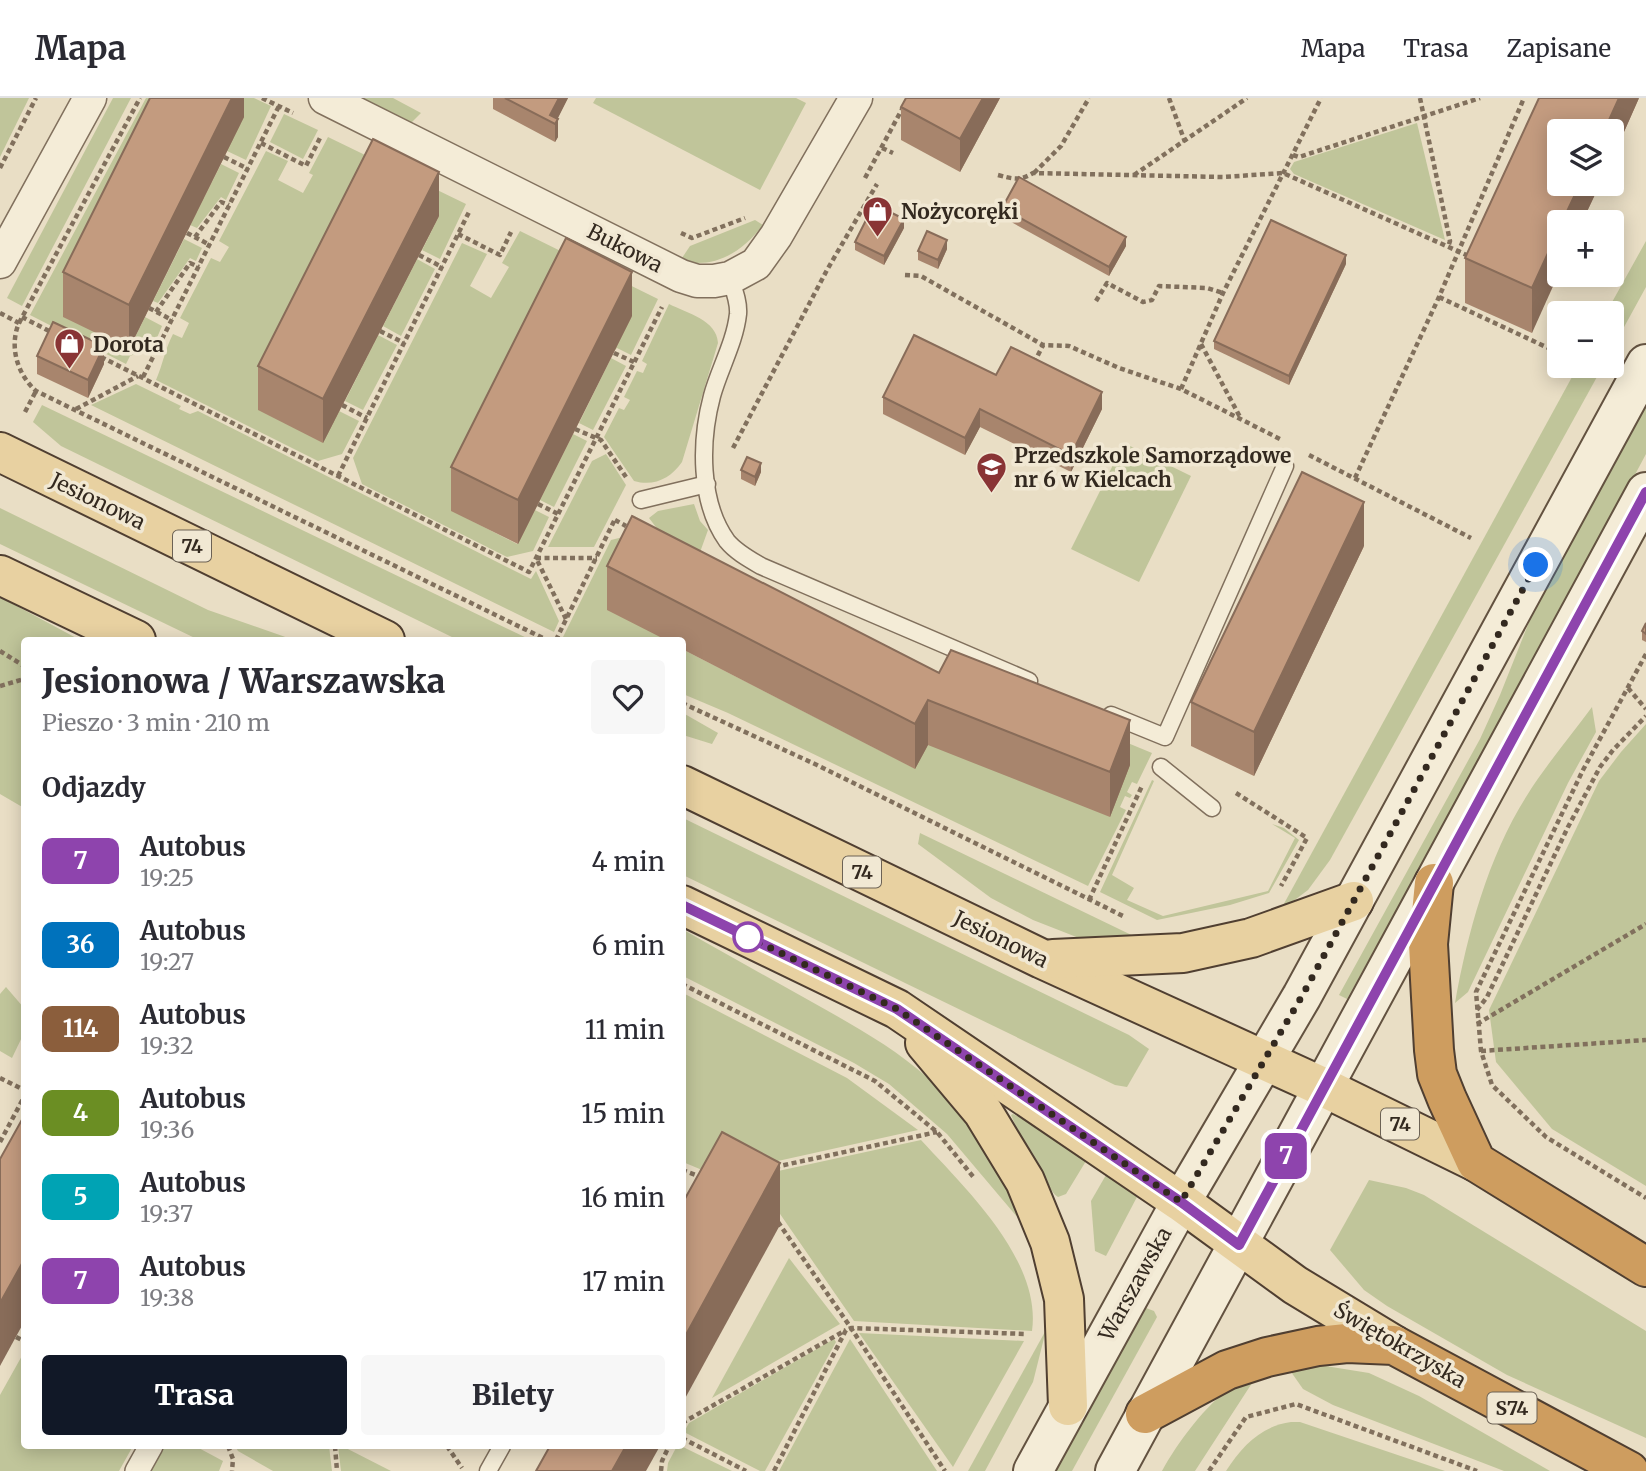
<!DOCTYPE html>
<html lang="pl">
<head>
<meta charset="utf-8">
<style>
  :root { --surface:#fff; --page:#f7f7f7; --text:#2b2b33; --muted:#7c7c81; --line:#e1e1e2; --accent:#111827 }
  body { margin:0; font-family:Merriweather,serif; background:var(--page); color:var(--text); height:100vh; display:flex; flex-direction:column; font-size:26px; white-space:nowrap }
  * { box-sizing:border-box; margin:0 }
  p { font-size:23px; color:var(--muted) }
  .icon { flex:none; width:38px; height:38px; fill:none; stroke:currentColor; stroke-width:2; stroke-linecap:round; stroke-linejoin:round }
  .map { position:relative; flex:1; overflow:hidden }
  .drawer { position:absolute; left:21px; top:539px; width:665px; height:812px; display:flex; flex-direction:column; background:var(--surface); border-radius:7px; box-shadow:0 4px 18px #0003 }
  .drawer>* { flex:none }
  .badge { padding:0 14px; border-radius:10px; font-size:24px; line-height:46px }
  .fabs { position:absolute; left:1547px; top:21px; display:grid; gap:14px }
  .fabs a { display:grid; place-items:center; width:77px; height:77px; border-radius:7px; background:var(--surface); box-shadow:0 4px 18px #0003; font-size:35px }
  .you { position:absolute; width:35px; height:35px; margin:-18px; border:5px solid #fff; border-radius:50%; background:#1a73e8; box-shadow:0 0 0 10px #1a73e833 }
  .map>.badge { position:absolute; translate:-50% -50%; box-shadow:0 0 0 4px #fff }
  h2 { padding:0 21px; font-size:26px; line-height:63px }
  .round { display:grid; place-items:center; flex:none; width:74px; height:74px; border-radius:7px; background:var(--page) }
  .head { display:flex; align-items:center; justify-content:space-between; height:119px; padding:0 21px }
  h1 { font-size:33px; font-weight:800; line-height:52px }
  .button { display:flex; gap:14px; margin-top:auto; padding:14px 21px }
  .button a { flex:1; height:80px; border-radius:7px; background:var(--accent); color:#fff; font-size:28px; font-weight:800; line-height:80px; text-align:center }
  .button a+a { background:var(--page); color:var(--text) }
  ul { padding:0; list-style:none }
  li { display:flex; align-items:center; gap:21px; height:84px; padding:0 21px }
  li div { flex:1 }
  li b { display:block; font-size:26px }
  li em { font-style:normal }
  li .badge { min-width:77px; font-weight:700; text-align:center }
  header { display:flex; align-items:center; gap:42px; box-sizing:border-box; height:98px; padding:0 35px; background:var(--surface); border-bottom:2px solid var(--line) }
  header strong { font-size:33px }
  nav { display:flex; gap:38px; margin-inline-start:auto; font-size:24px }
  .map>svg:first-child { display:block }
  .green { fill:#c0c59a }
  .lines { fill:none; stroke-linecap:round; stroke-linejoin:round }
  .service-casing { stroke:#81705d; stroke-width:19 }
  .pedestrian-casing { stroke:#81705d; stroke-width:26 }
  .minor-casing { stroke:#81705d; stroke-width:35 }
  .secondary-casing { stroke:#635240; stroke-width:42 }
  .primary-casing { stroke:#503f31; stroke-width:42 }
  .motorway-casing { stroke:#503f31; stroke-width:42 }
  .path { stroke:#81705d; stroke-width:4.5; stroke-dasharray:5 3.5; stroke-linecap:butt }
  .service { stroke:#f4ecd7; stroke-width:16 }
  .pedestrian { stroke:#f4ecd7; stroke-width:23 }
  .minor { stroke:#f4ecd7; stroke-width:32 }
  .secondary { stroke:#f4ecd7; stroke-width:38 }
  .primary { stroke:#e8d1a1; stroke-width:38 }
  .motorway { stroke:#ce9d5f; stroke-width:38 }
  .wall { fill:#a8856d }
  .shaded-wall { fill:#886c59 }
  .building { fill:#c39b7f; stroke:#886c59; stroke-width:2 }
  .line-casing { stroke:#fff; stroke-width:16 }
  .line { stroke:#8e44ad; stroke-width:10 }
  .walk { stroke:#33291f; stroke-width:7; stroke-dasharray:0 12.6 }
  .stop-dot { fill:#fff; stroke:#8e44ad; stroke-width:3.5 }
  .labels { text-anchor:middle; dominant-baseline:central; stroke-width:7; stroke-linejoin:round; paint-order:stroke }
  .shield { fill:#f1e8d3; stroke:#6c6255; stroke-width:2 }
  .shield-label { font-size:19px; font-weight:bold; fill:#33291f }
  .poi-label { font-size:21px; font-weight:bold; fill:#33291f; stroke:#f1e8d3; text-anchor:start }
  .street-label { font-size:21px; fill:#33291f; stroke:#f1e8d3 }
</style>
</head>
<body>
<header>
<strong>Mapa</strong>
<nav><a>Mapa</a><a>Trasa</a><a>Zapisane</a></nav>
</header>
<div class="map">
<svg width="1646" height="1373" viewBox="0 0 1646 1373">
  <rect width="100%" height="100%" fill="#e9dec5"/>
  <g class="green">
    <path d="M0,0H29L0,59Z"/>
    <path d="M113,0H131L22,208L7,200Z"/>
    <path d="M146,0H172L129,251L145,219L162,228L153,249L130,258L126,266L30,217Z"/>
    <path d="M205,0H254L271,8L246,62L227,53Z"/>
    <path d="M353,0H393L421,15L409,27Z"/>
    <path d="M596,0H796L806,5L760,92L593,5Z"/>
    <path d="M284,16L318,32L303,61L270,44Z"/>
    <path d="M1417,25L1445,142L1294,76L1290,71L1294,64Z"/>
    <path d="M328,39L466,106L440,161L422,152L439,118L322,345L339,313L359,323L342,356L318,363L156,282C163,266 165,251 173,236L182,240L189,225L180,220L211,160L220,164L229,149L219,143L266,53L288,63L278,82L303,95L313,77L309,75Z"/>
    <path d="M221,66L239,75L226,102L221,99L197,130L190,127Z"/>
    <path d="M755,122L763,127C742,154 716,171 680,163L690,148Z"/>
    <path d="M520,133L658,201L631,257L617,250L451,412L517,446L535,412L549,419L533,453L507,459L362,386L353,360L462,145L487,156L470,188L491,200L509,169L502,165Z"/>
    <path d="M184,141L202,150L196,163L190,160L158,205L153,203Z"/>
    <path d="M1646,143V189L1612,251V215H1606Z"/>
    <path d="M417,161L435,171L401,238L383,228Z"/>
    <path d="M669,206C687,215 717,222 718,245L682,364C671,380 654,389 634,383L604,339L619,310L624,312L630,302L624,299L637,273L643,275L647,266L642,263Z"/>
    <path d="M378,237L397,247L363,312L345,303Z"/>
    <path d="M611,260L626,268L593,332L579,325Z"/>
    <path d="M1578,268H1603L1330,762L1308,792L1280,813Z"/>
    <path d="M136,286L181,308L179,311L190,316L198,313L531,481L536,473L559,523L554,534L91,307Z"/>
    <path d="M1646,299V356L1537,560L1347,901L1339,897L1480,641L1500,597L1541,494Z"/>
    <path d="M42,307L531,542H458L61,348L33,324Z"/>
    <path d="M573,336L587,343L554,409L540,402Z"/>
    <path d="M1124,345L1191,378L1139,484L1071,451Z"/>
    <path d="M606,356L626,387L594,449H548L592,363Z"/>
    <path d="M694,406L700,423L708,432L699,457L665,441L649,420L658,413Z"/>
    <path d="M0,410L208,512L294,542H199L0,446Z"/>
    <path d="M631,437L666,542H571L563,539L611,442Z"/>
    <path d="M0,499L80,542H24V710L0,696Z"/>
    <path d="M682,551L914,670L928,647L1106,636L1152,655L1137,686L1132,684L1127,694L1132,697L1130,700L1125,698L1120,709L1126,712L1088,788L728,615L683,596Z"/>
    <path d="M1592,609L1596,634L1568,685L1468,894L1455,905C1467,837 1488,759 1526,699C1545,668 1570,639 1592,609Z"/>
    <path d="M683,615L718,635L712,646L683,637Z"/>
    <path d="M1646,626V1088L1552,1031L1496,964L1489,912L1599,683L1621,654Z"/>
    <path d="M1152,682L1154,683L1112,777L1134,790L1127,802L1163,818L1268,793L1295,740L1272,726L1284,730L1299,742L1269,795L1230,807L1157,822L1100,794Z"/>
    <path d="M683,720L1129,937L1149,951L1127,989L1115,987L683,777Z"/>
    <path d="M920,735L1148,845L1079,840L1033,822L991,800L918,746Z"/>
    <path d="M682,831C726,856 769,880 812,904C853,927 893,949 928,980C966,1013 1005,1079 1023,1126L947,1036L889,986L854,965L683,878Z"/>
    <path d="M6,889L24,910V935L12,960L0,953V896Z"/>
    <path d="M683,895L847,980L918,1032L714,1077L683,1064Z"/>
    <path d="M1013,1016L1036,1028L1086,1063L1066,1096L1058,1099C1050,1094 1049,1085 1044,1076C1035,1055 1019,1038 1011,1017Z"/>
    <path d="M921,1042C964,1089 1042,1162 1032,1233L854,1223L778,1113L728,1084Z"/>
    <path d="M1106,1077L1138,1097L1106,1158L1095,1153L1091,1103Z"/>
    <path d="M1369,1082L1406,1090L1424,1097L1646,1233V1340L1507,1277L1387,1208L1364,1192L1330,1152Z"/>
    <path d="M789,1160L840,1226L712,1300Z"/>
    <path d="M1146,1210L1154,1213L1157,1219L1072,1373H1056Z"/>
    <path d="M1046,1232L1033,1284L985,1373H968Z"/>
    <path d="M859,1235L1024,1243L953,1369Z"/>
    <path d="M834,1241L836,1244L765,1373H760L684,1334L689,1325Z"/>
    <path d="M850,1241L937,1373H779Z"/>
    <path d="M23,1256L24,1348H133L119,1373H0V1297Z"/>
    <path d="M1313,1266L1369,1275L1419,1298L1550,1373H1504L1333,1307L1303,1291L1289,1271Z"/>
    <path d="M1254,1282L1195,1373H1162C1176,1347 1207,1304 1233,1289C1239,1285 1247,1284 1254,1282Z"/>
    <path d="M1291,1324H1300L1445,1373H1226C1242,1348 1261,1328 1291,1324Z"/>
    <path d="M159,1348H195L223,1363L219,1373H146Z"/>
    <path d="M235,1348H329L332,1373H273L238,1353Z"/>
    <path d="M338,1348H342L391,1373H341Z"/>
    <path d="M677,1348H681L732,1373H667L668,1365Z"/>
  </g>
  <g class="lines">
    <defs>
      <g id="service">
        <path d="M730,180C734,192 739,204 738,216C735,244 719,272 712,298C700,343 699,404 727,443C736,454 749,461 761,468L1029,583"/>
        <path d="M641,402L707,386"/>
        <path d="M1111,617L1165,639L1285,368"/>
        <path d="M1161,669L1212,710"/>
        <path d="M488,1373L502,1348"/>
      </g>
      <path id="pedestrian" d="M137,1373L151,1348"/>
      <g id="minor">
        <path d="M325,0L681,178L697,183H714L730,180L756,166L776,138L856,0"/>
        <path d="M0,164L90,0"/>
      </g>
      <g id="secondary">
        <path d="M1033,1373L1181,1104L1302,898L1646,266"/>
        <path d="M1115,1373L1646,394"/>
      </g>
      <g id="primary">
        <path d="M0,354L385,542"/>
        <path d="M0,477L136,542"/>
        <path d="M682,687L1042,861L1323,989L1476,1064"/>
        <path d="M682,807L897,911L1181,1104L1295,1187L1394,1247"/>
        <path d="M1053,861L1183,855L1251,840L1354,803"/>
        <path d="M925,945L983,1014L1025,1083L1050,1144L1064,1201L1068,1308"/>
      </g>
      <g id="motorway">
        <path d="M1434,785L1428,846L1434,952L1437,976L1447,1001L1476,1064L1646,1169"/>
        <path d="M1145,1316L1227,1272L1267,1259L1318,1248L1347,1245L1394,1247L1629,1373"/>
      </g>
    </defs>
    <use href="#service" class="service-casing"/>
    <use href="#pedestrian" class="pedestrian-casing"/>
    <use href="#minor" class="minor-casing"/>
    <use href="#secondary" class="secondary-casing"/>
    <use href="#primary" class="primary-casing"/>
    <use href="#motorway" class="motorway-casing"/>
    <g class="path">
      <path d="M262,0L293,15"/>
      <path d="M1169,0L1185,44"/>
      <path d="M1420,0L1450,143L1448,149"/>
      <path d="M261,45L306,68L321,38"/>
      <path d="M882,50L893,55"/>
      <path d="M1293,57L1299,59L1480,0"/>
      <path d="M224,59L248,71"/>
      <path d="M0,70L36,0"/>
      <path d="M1034,75L1061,48L1089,0"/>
      <path d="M998,77C1013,81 1020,83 1033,75L1223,79L1283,75L1471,159"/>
      <path d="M1134,77L1247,0"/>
      <path d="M865,80L908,0"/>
      <path d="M187,135L210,147"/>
      <path d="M681,135L692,140L745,120"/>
      <path d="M458,136L500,157L511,134"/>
      <path d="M195,139L221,104L229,107"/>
      <path d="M419,157L442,169"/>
      <path d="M905,177L921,178L1043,247L1069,248L1119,270L1181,291L1280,341"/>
      <path d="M1439,199L1559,255"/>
      <path d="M1096,203L1107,185L1143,204L1152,202L1159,188L1207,190L1223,195"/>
      <path d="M149,210L172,222"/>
      <path d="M156,214L190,165L199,169"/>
      <path d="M0,215L19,225C9,248 17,276 36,293L547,542"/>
      <path d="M22,219L53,235"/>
      <path d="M19,225L140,0"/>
      <path d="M380,233L404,245"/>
      <path d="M1201,246L1240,319"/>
      <path d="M614,255L634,264"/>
      <path d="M101,259L529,474L662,209"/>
      <path d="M1034,265L1043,247"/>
      <path d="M143,279L279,8"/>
      <path d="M1181,291L1223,195L1321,0"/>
      <path d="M342,307L367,320"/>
      <path d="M76,311L138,278"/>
      <path d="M25,314L36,293"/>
      <path d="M575,331L601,342L626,379"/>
      <path d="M733,350L827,172L877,86"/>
      <path d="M1309,357L1471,440"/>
      <path d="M338,378L470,112"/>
      <path d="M1355,380L1439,199L1524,0"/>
      <path d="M538,406L558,416"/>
      <path d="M615,422L626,428"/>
      <path d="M566,521L536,460H597"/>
      <path d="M556,542L615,421"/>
      <path d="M0,553L24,568"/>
      <path d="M1646,556L1583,672L1476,894L1481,953L1492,987L1546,1039L1646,1100"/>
      <path d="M0,588L24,581"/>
      <path d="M1628,590L1646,611"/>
      <path d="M682,605L817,667L1123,818"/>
      <path d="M1236,695L1307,740L1281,788"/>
      <path d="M1089,802L1142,688"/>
      <path d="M682,886L875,983L937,1034L975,1081"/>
      <path d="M1477,912L1487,899L1568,729L1600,669L1613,652L1646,618"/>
      <path d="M1477,926L1646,826"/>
      <path d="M1481,953L1646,942"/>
      <path d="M0,980L24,992"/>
      <path d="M0,1044L24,999"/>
      <path d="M775,1069L937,1034"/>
      <path d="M682,1072L701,1079"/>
      <path d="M778,1124L851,1230L945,1373"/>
      <path d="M16,1239L24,1243"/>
      <path d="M682,1325L846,1232"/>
      <path d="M682,1340L746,1373"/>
      <path d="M228,1348L233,1361L232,1373"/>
      <path d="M335,1348L337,1373"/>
      <path d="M447,1348L462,1370"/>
      <path d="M661,1373L662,1363L669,1348"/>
      <path d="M774,1373L846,1232L851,1230L1027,1236"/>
      <path d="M1209,1373L1246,1319L1296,1306L1477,1373"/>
    </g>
    <use href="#service" class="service"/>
    <use href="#pedestrian" class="pedestrian"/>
    <use href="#minor" class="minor"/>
    <use href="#secondary" class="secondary"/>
    <use href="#primary" class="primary"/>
    <use href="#motorway" class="motorway"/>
  </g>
  <g class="wall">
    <path d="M244,0V19L129,251L63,219V174Z"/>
    <path d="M493,0H568L557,21L558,39L555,44L493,11Z"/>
    <path d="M1000,0L960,74L901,42V9Z"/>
    <path d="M1639,0L1612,61V33L1600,86L1582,124H1559L1532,235L1465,205V160Z"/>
    <path d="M1002,110L1126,148L1109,178L1002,119Z"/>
    <path d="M439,118L323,345L258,312V268Z"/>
    <path d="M904,130L884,167L855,152V144Z"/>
    <path d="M947,151L938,171L918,162V153Z"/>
    <path d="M1346,166L1289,287L1214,251V243Z"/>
    <path d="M632,218L518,446L451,413V369Z"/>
    <path d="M37,258L104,266L88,300L37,276Z"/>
    <path d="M996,277L1102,311L1071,374L980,329L965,357L883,316V299Z"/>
    <path d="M741,372L761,374L755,388L741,381Z"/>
    <path d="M1364,448L1254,678L1191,648V604Z"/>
    <path d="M607,468L939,575L1130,667L1110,719L928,647L915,671L682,551V542H666L607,512Z"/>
    <path d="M1646,525V544L1642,542V533Z"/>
  </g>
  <g class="shaded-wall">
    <path d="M232,0H244V19L129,251V207Z"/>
    <path d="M559,0H568L555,26L550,17Z"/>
    <path d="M983,0H1000L960,74V41Z"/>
    <path d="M1619,0H1639L1612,61V33H1604Z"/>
    <path d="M558,21V39L555,44V26Z"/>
    <path d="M439,74V118L323,345V301Z"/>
    <path d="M1580,86H1600L1582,124H1562Z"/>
    <path d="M904,121V130L884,167V158Z"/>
    <path d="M1559,131V175L1532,235V190Z"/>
    <path d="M1126,139V148L1109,178V169Z"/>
    <path d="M947,142V151L938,171V162Z"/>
    <path d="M1346,157V166L1289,287V278Z"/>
    <path d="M632,174V218L518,446V402Z"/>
    <path d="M104,248V266L88,300V282Z"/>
    <path d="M1102,294V311L1071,374V357Z"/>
    <path d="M980,311V329L965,357V340Z"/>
    <path d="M761,365V374L755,388V379Z"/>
    <path d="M1364,404V448L1254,678V634Z"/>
    <path d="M928,602V647L915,671V626Z"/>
    <path d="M1130,622V667L1110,719V674Z"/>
    <path d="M780,1065V1127L682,1306V1244Z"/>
    <path d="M24,1162V1224L0,1268V1205Z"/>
    <path d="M626,1348H660L646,1373H612Z"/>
  </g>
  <g class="building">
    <path d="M150,0H232L129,207L63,174Z"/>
    <path d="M505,0H559L550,17L558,21L555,26Z"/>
    <path d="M906,0H983L960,41L901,9Z"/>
    <path d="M1539,0H1619L1604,33H1559V86H1580L1562,124H1559V131L1532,190L1465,160Z"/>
    <path d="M373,41L439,74L323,301L258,268Z"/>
    <path d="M1019,79L1126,139L1109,169L1002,110Z"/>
    <path d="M874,106L904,121L884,158L855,144Z"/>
    <path d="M1271,122L1346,157L1289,278L1214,243Z"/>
    <path d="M927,133L947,142L938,162L918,153Z"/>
    <path d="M566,140L632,174L518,402L451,369Z"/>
    <path d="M53,224L104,248L88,282L37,258Z"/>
    <path d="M914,237L996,277L1011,249L1102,294L1071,357L980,311L965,340L883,299Z"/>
    <path d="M747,359L761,365L755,379L741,372Z"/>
    <path d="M1302,374L1364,404L1254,634L1191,604Z"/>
    <path d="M632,418L939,575L951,552L1130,622L1110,674L928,602L915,626L607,468Z"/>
    <path d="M1646,525V536L1642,533Z"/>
    <path d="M24,1018V1162L0,1205V1061Z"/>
    <path d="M722,1034L780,1065L682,1244V1106Z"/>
    <path d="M550,1348H626L612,1373H536Z"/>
  </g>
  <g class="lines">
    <defs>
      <path id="line" d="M682,807L897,911L1181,1104L1239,1147L1646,394"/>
    </defs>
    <use href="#line" class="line-casing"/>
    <use href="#line" class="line"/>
    <path class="walk" d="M748,839L897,911L1181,1104L1302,898L1536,467"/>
  </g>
  <defs>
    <symbol id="shop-pin" viewBox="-11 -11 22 30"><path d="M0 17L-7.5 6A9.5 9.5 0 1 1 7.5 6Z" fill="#893435" stroke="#f1e8d3"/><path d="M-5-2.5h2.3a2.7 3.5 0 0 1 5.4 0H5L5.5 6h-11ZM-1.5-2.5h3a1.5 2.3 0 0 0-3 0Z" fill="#fff"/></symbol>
    <symbol id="school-pin" viewBox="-11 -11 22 30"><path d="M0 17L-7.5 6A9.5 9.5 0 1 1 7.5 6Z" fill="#893435" stroke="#f1e8d3"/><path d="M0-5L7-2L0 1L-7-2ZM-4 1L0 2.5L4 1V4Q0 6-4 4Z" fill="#fff"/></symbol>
  </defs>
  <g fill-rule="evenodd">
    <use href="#shop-pin" x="860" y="96" width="35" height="47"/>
    <use href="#shop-pin" x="52" y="228" width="35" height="47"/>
    <use href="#school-pin" x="974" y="352" width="35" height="47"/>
  </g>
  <circle class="stop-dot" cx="748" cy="839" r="14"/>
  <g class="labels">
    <g class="shield">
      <rect x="173" y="432.5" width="38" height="31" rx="5"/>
      <rect x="843" y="758.5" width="38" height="31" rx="5"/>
      <rect x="1381" y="1010.5" width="38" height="31" rx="5"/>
      <rect x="1487.5" y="1294.5" width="49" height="31" rx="5"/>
    </g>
    <g class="shield-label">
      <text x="192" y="448">74</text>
      <text x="862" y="774">74</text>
      <text x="1400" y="1026">74</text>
      <text x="1512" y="1310">S74</text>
    </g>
    <g class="poi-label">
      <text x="901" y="113">Nożycoręki</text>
      <text x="93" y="246">Dorota</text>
      <text x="1014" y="357">Przedszkole Samorządowe<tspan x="1014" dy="24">nr 6 w Kielcach</tspan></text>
    </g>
    <g class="street-label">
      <text transform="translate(625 150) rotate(27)">Bukowa</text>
      <text transform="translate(98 403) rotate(26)">Jesionowa</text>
      <text transform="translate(1001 841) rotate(26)">Jesionowa</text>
      <text transform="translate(1135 1186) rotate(-61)">Warszawska</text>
      <text transform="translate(1400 1247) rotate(30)">Świętokrzyska</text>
    </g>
  </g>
</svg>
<div class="fabs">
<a><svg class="icon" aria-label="layers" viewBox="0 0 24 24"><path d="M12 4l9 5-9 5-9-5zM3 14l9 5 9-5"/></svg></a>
<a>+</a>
<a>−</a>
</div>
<div class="you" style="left:1536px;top:467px"></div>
<b class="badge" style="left:1286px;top:1058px;background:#8e44ad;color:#fff">7</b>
<section class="drawer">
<div class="head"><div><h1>Jesionowa / Warszawska</h1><p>Pieszo · 3 min · 210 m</p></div><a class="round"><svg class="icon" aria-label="heart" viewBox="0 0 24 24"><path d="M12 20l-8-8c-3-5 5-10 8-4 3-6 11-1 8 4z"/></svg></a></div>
<h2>Odjazdy</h2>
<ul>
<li><span class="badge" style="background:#8e44ad;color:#fff">7</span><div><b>Autobus</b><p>19:25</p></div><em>4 min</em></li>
<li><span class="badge" style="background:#0072bc;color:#fff">36</span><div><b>Autobus</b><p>19:27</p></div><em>6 min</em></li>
<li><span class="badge" style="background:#8b5e3c;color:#fff">114</span><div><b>Autobus</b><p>19:32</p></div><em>11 min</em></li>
<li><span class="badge" style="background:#6b8e23;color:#fff">4</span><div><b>Autobus</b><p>19:36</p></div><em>15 min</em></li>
<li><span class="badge" style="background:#00a3b4;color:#fff">5</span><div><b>Autobus</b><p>19:37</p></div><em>16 min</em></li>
<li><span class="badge" style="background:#8e44ad;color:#fff">7</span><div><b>Autobus</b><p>19:38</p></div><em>17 min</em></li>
</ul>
<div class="button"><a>Trasa</a><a>Bilety</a></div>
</section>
</div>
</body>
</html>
